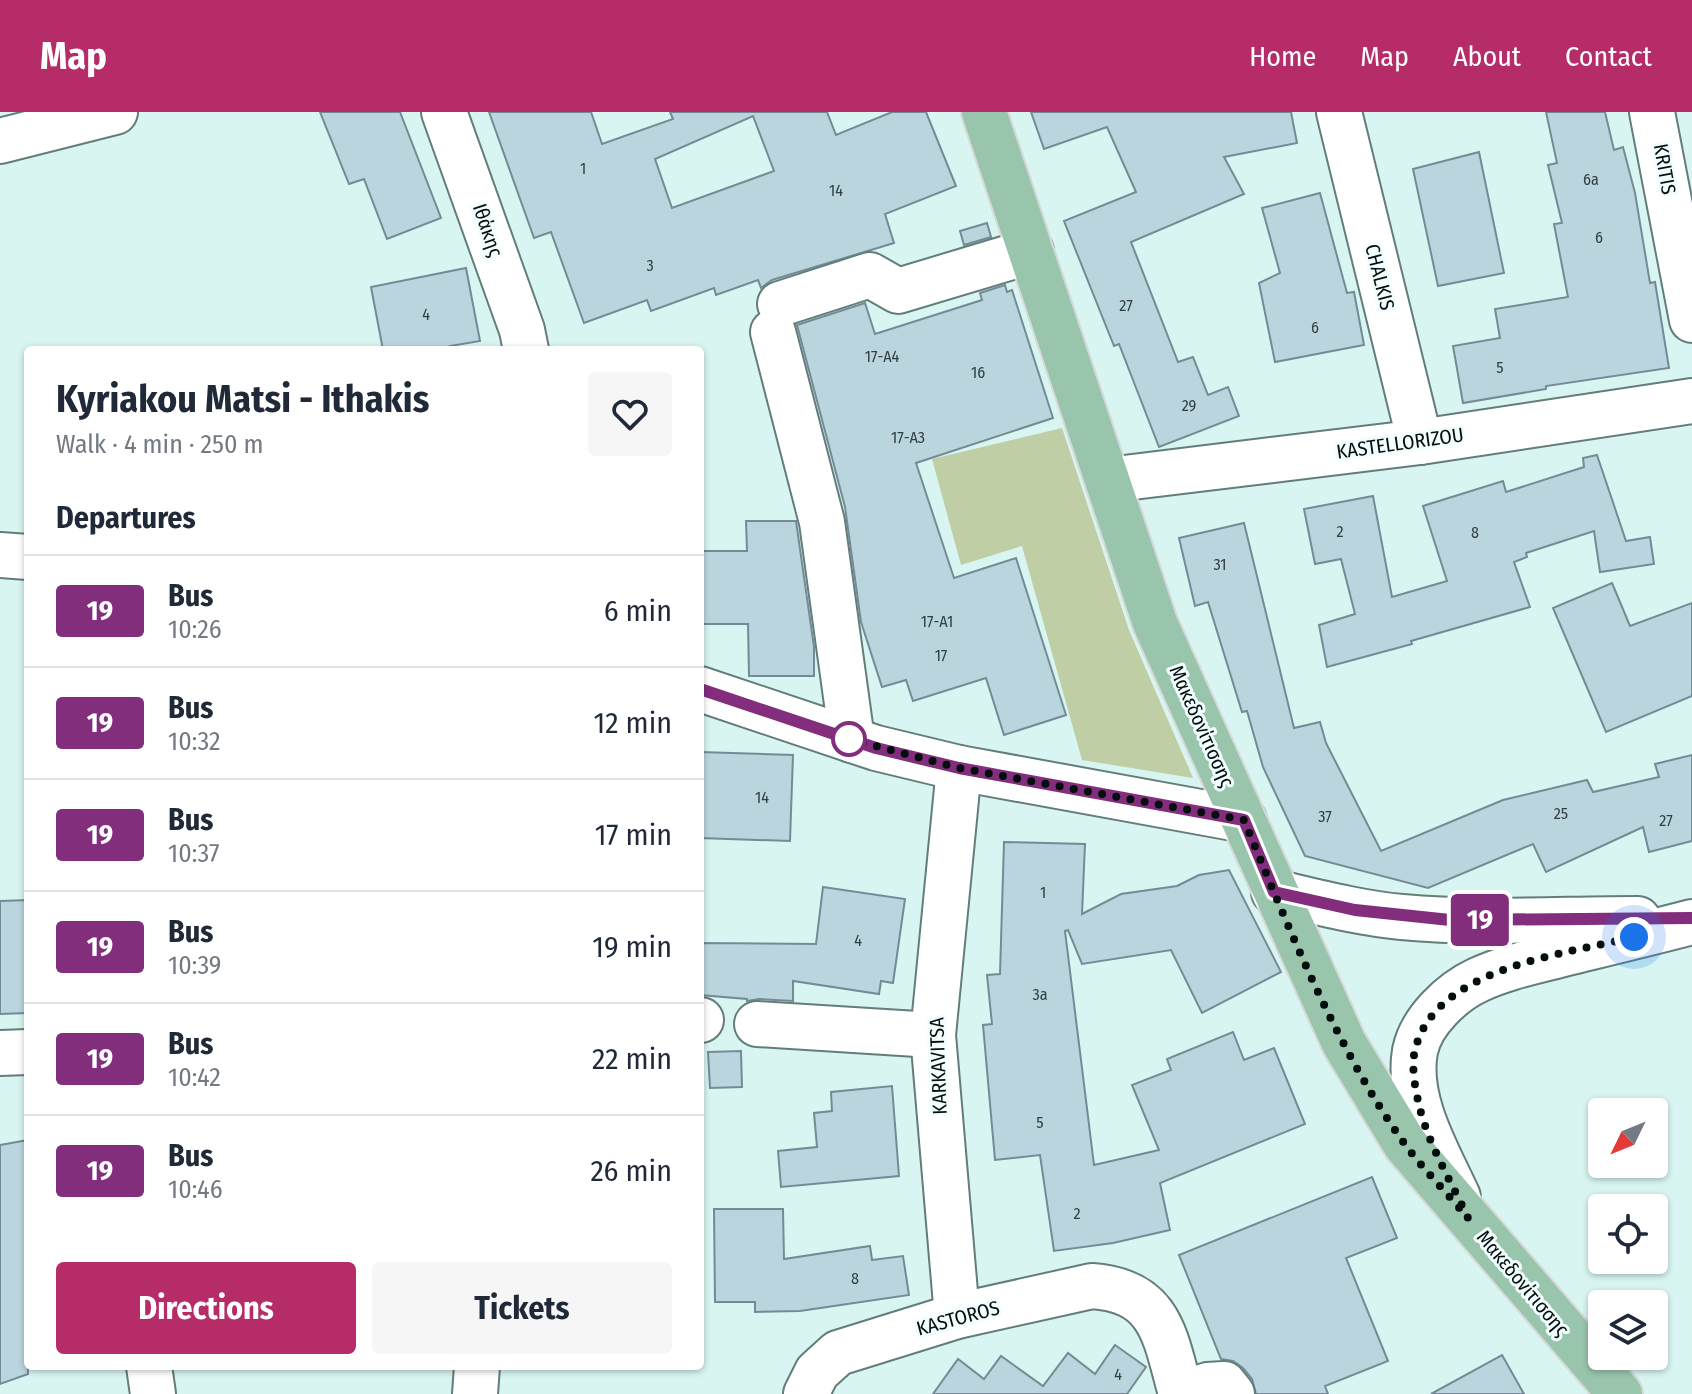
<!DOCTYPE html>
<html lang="en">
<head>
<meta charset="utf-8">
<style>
  :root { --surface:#fff; --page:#f6f6f7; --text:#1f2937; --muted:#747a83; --line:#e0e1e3; --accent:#b62c68 }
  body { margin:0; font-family:"Fira Sans Condensed",sans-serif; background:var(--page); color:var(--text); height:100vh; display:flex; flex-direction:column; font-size:30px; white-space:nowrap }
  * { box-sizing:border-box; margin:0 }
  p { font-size:26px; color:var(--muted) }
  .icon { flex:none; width:44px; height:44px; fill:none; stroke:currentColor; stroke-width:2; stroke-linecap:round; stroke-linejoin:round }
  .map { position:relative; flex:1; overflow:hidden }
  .side { position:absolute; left:24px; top:234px; width:680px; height:1024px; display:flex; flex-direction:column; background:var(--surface); border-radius:8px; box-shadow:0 2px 6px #0004 }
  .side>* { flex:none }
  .badge { padding:0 16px; border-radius:6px; font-size:28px; line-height:52px }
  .needle { width:52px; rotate:227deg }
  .fabs { position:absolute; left:1588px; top:986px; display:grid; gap:16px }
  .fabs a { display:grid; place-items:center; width:80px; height:80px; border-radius:8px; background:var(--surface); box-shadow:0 2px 6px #0004; font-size:40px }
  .you { position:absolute; width:40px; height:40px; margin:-20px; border:6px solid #fff; border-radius:50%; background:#1a73e8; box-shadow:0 0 0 12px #1a73e833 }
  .map>.badge { position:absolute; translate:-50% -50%; box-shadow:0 0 0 4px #fff }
  h2 { padding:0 32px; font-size:30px; line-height:72px }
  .round { display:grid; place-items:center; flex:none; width:84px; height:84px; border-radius:8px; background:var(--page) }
  .head { display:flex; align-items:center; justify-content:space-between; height:136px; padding:0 32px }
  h1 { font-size:38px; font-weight:700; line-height:60px }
  .primary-button { display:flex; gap:16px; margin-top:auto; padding:16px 32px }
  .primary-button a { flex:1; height:92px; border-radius:8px; background:var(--accent); color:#fff; font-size:32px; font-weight:700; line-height:92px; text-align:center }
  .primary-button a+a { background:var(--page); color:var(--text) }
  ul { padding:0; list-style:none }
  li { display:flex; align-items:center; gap:24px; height:112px; padding:0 32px; border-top:2px solid var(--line) }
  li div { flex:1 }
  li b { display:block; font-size:30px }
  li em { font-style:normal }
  li .badge { min-width:88px; font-weight:700; text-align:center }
  header { display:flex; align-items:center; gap:48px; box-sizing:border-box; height:112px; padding:0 40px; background:var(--accent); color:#fff }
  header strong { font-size:38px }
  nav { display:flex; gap:44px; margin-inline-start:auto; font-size:28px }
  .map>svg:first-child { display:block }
  .green { fill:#bfcea4 }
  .building { fill:#bbd5df; stroke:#748b95; stroke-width:2; fill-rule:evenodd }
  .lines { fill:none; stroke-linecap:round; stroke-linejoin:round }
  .minor-casing { stroke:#627d7b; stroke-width:48 }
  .major-casing { stroke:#d7d8d8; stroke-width:48 }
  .minor { stroke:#fff; stroke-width:44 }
  .major { stroke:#99c5ac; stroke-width:44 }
  .line-casing { stroke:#fff; stroke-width:18 }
  .line { stroke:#832d7d; stroke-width:12 }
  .walk { stroke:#050e0e; stroke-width:8; stroke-dasharray:0 14.4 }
  .stop-dot { fill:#fff; stroke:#832d7d; stroke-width:4 }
  .labels { text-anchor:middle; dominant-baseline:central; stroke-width:6; stroke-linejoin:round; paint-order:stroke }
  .number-label { font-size:16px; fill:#324042 }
  .street-label { font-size:20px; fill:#050e0e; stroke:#f2fefd }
</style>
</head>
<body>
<header>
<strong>Map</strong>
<nav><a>Home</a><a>Map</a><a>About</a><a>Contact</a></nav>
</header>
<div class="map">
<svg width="1692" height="1282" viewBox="0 0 1692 1282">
  <rect width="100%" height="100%" fill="#d8f5f2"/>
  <path class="green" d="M1062,316L1129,518L1193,666L1082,648L1022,434L961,453L932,347Z"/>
  <g class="building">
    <path d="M320,0H400L441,106L387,127L364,67L349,72Z"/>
    <path d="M489,0H591L602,32L673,7L670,0H827L836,23L892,0H926L956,74L885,102L894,131L772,168L761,176L758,168L716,183L714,176L651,199L647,188L584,211L551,120L534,126ZM753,4L774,59L672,96L655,47Z"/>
    <path d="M1031,0H1291L1297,31L1224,45L1244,82L1131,130L1178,250L1193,245L1208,283L1228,275L1239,304L1159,335L1119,232L1114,234L1064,109L1136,80L1107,15L1044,37Z"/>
    <path d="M1546,0H1605L1614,38L1623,35L1635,81L1650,171L1655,170L1669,256L1546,274V277L1463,291L1453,234L1500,226L1495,197L1568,185L1554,112L1562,111L1548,53L1557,51Z"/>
    <path d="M1479,40L1504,161L1438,174L1413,57Z"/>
    <path d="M1320,81L1347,181L1354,180L1364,233L1275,250L1259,171L1280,161L1262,96Z"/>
    <path d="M987,111L991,125L964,133L960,119Z"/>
    <path d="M466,156L480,229L450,234L451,238H383L371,175Z"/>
    <path d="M1005,173L1007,180L1012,178L1053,306L916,351L954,466L1016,446L1066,603L1004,623L986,566L913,589L906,568L882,575L861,510L845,395L797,213L865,191L875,222L982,188L980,181Z"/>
    <path d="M1597,343L1626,429L1650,425L1654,452L1600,460L1594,419L1526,441L1527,445L1514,450L1530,495L1411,529L1412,532L1327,555L1319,513L1355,502L1341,447L1315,452L1304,397L1373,384L1392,485L1447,469L1423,394L1503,369L1506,380L1584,355L1583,346Z"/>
    <path d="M746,409H796L814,535V564H749L748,512H700V439H747Z"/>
    <path d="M1244,411L1294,616L1320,610L1326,631L1381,739L1503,688L1587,668L1593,680L1659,665L1655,652L1692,643V729L1649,740L1643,715L1546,760L1533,732L1428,776L1305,744L1263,655L1247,599L1242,600L1208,490L1195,494L1179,426Z"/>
    <path d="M1612,471L1630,514L1692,491V584L1606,620L1553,496Z"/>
    <path d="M700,640L793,643L790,729L700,726Z"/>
    <path d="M1004,730L1085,732L1082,802L1121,782L1177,774L1199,763L1229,758L1281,860L1202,901L1171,838L1082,852L1068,818L1065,819L1094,1053L1159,1038L1132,973L1171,958L1167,947L1233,920L1244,948L1274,936L1305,1012L1160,1071L1170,1118L1113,1131L1054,1139L1040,1043L995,1048L983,913L992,912L987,863L1000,862Z"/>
    <path d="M823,775L905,787L893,871L881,869L879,882L793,869V889L759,887L747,889V887L700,883V831L816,832Z"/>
    <path d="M28,788V901L0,902V789Z"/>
    <path d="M741,939L742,975L710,976L708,940Z"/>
    <path d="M892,974L899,1064L781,1075L778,1039L817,1035L814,1001L832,999L831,980Z"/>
    <path d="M28,1028V1262L0,1272V1033Z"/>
    <path d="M1372,1065L1397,1126L1346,1146L1388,1249L1325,1274L1328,1282H1256L1252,1267L1243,1256L1233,1249L1221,1247L1179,1143Z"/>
    <path d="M714,1097H783L784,1147L870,1134L872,1148L903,1144L909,1183L800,1199L755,1200V1190H715Z"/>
    <path d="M1115,1233L1146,1255L1127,1282H933L958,1247L984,1267L1001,1244L1043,1274L1068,1241L1095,1262Z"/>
    <path d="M1502,1243L1524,1282H1431Z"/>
  </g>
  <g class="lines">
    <defs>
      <g id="minor">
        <path d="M444,0L522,218L526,238"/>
        <path d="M1339,0L1420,330"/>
        <path d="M1652,0L1692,208"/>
        <path d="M0,29L115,0"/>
        <path d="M780,192L870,163L898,179L1031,139"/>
        <path d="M773,220L822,410L852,628"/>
        <path d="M1108,368L1420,330L1692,289"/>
        <path d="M0,443L28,445"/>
        <path d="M700,577L876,636L959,656L1244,708"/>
        <path d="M1274,780C1317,790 1359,801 1402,805C1480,812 1559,807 1638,807"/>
        <path d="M700,908H701"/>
        <path d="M757,912L933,923"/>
        <path d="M0,941L28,940"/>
        <path d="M1458,1085C1438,1041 1406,989 1415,939C1421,909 1452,880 1478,868C1506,855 1537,849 1567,841C1608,831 1650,821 1692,810"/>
        <path d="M957,1204L933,923L959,656"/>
        <path d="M149,1254L153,1282"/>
        <path d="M475,1282L477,1254"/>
        <path d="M806,1282L817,1260L838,1241L957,1204L1092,1174C1162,1179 1165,1225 1181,1282"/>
        <path d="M1180,1282L1208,1273L1224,1272L1232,1282"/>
      </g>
      <path id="major" d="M984,0L1155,511L1344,931L1405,1032L1620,1282"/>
    </defs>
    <use href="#minor" class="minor-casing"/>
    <use href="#major" class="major-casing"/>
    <use href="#minor" class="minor"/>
    <use href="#major" class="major"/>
  </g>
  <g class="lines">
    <defs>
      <path id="line" d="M700,577L876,636L959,656L1244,708L1274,780L1355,798L1450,808L1692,806"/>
    </defs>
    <use href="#line" class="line-casing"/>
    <use href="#line" class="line"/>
    <path class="walk" d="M849,627L959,656L1244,708C1288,814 1337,938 1404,1031C1423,1057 1447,1081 1468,1106C1451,1069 1428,1032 1419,993C1415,976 1411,954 1415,938C1435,855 1566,842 1634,825"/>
  </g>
  <circle class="stop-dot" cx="849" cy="627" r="16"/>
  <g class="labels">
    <g class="number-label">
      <text x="583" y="56">1</text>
      <text x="1591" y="67">6a</text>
      <text x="836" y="78">14</text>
      <text x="1599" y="125">6</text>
      <text x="650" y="153">3</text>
      <text x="1126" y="193">27</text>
      <text x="426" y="202">4</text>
      <text x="1315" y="215">6</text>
      <text x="882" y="244">17-A4</text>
      <text x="1500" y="255">5</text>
      <text x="978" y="260">16</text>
      <text x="1189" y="293">29</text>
      <text x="908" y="325">17-A3</text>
      <text x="1340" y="419">2</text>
      <text x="1475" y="420">8</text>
      <text x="1220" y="452">31</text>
      <text x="937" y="509">17-A1</text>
      <text x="941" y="543">17</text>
      <text x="762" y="685">14</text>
      <text x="1561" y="701">25</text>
      <text x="1325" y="704">37</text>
      <text x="1666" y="708">27</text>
      <text x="1043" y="780">1</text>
      <text x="858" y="828">4</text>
      <text x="1040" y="882">3a</text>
      <text x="1040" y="1010">5</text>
      <text x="1077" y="1101">2</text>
      <text x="855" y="1166">8</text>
      <text x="1118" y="1262">4</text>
    </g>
    <g class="street-label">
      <text transform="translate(1665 57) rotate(80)">KRITIS</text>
      <text transform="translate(488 118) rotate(71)">Ιθάκης</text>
      <text transform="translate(1380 165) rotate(76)">CHALKIS</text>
      <text transform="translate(1400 331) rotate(-8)">KASTELLORIZOU</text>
      <text transform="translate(1202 614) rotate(66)">Μακεδονίτισσης</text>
      <text transform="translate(938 954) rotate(-92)">KARKAVITSA</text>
      <text transform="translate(1523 1171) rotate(50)">Μακεδονίτισσης</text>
      <text transform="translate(958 1206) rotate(-15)">KASTOROS</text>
    </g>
  </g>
</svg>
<div class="fabs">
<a><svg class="needle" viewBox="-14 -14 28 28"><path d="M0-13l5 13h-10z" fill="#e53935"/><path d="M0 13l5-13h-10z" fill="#747a83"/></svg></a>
<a><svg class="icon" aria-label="locate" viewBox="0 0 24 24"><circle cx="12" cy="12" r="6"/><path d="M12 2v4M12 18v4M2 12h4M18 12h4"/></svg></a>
<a><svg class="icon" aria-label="layers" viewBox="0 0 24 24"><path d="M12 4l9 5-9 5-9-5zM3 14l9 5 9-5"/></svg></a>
</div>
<div class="you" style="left:1634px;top:825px"></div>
<b class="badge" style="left:1480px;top:808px;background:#832d7d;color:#fff">19</b>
<section class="side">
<div class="head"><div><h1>Kyriakou Matsi - Ithakis</h1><p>Walk · 4 min · 250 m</p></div><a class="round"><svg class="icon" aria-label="heart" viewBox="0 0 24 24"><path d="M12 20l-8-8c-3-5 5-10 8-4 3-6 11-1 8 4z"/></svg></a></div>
<h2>Departures</h2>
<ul>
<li><span class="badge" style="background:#832d7d;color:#fff">19</span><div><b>Bus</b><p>10:26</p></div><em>6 min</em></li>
<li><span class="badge" style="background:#832d7d;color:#fff">19</span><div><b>Bus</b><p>10:32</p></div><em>12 min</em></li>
<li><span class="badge" style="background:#832d7d;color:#fff">19</span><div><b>Bus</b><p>10:37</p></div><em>17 min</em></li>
<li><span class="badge" style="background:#832d7d;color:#fff">19</span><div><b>Bus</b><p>10:39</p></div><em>19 min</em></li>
<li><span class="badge" style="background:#832d7d;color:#fff">19</span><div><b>Bus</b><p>10:42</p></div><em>22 min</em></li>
<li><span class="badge" style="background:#832d7d;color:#fff">19</span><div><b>Bus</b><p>10:46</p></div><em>26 min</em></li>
</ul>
<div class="primary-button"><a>Directions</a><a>Tickets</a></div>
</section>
</div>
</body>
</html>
